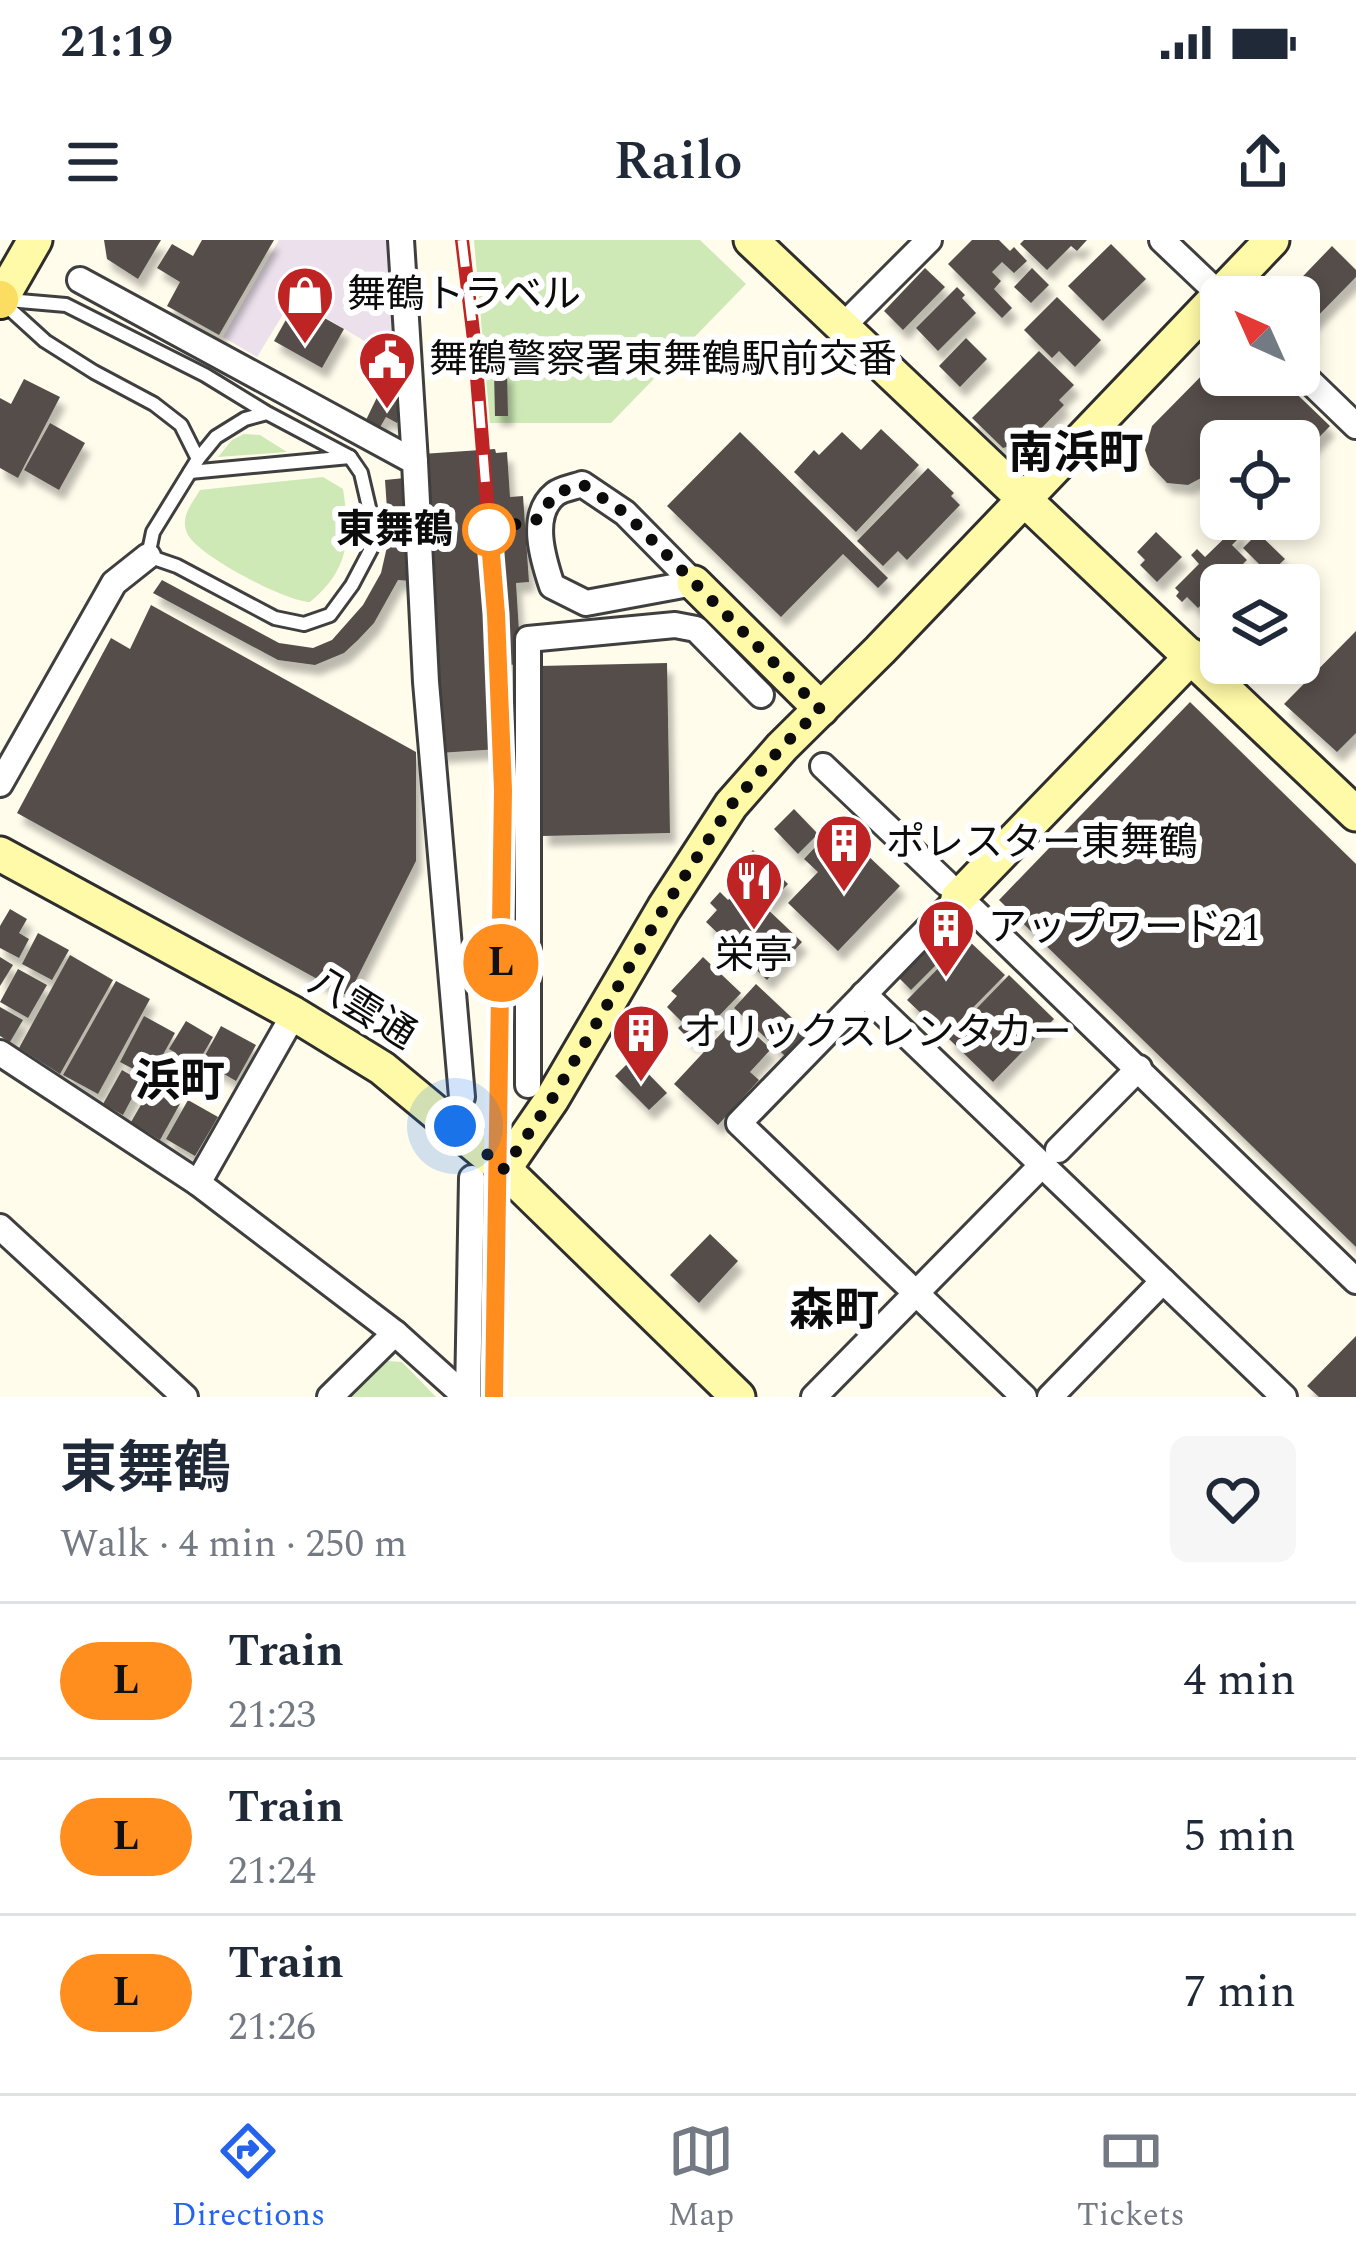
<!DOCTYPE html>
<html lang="en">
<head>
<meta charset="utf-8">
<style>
  :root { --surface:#fff; --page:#f6f6f7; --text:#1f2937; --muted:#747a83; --line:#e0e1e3; --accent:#2563eb }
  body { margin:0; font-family:Spectral,"Noto Sans JP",serif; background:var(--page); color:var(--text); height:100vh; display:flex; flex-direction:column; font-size:45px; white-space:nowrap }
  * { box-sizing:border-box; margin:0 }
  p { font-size:39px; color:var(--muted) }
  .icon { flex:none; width:66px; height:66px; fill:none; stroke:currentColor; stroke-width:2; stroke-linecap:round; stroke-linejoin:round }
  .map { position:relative; height:1157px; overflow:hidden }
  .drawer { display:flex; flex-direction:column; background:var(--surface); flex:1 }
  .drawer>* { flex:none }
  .badge { padding:0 24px; border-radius:39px; font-size:42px; line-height:78px }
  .needle { width:78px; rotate:315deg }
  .fabs { position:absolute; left:1200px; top:36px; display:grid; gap:24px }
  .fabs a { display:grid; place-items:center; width:120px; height:120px; border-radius:18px; background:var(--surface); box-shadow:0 6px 18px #0003; font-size:60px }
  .you { position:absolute; width:60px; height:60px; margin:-30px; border:9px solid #fff; border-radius:50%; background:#1a73e8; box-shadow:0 0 0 18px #1a73e833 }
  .map>.badge { position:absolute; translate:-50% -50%; box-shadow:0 0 0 6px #fff }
  .round { display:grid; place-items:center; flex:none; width:126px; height:126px; border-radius:18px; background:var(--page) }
  .overview { display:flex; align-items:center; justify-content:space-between; height:204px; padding:0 60px }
  h1 { font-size:57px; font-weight:600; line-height:90px }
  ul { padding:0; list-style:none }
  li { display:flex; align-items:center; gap:36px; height:156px; padding:0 60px; border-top:3px solid var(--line) }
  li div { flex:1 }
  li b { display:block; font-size:45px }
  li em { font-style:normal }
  li .badge { min-width:132px; font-weight:700; text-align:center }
  .status { display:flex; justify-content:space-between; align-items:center; height:84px; padding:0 60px; background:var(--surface); direction:ltr }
  .status svg { height:33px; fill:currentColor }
  header { display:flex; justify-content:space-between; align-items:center; height:156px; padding:0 60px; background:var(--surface); font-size:54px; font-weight:600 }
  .dock { display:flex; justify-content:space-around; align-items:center; height:168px; border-top:3px solid var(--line); background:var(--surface); font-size:33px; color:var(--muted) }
  .dock a { display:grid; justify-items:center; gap:6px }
  .dock .active { color:var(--accent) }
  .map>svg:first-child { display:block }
  .industrial { fill:#ebe0ec }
  .green { fill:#cee9b6 }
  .building { fill:#554e49; filter:url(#shadow) }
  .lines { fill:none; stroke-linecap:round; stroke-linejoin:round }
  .lane-casing { stroke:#3f3f3f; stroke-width:18 }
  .street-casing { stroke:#3f3f3f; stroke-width:30 }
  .secondary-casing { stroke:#2e2e2e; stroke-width:39 }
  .primary-casing { stroke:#1d1d1d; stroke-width:42 }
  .lane { stroke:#fff; stroke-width:12 }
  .street { stroke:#fff; stroke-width:24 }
  .secondary { stroke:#fffaa7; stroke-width:33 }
  .primary { stroke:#fadd61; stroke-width:36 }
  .rail-casing { stroke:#be2423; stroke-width:14 }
  .rail { stroke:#fff; stroke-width:9; stroke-dasharray:27; stroke-linecap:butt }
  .line-casing { stroke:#fff; stroke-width:27 }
  .line { stroke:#ff8e1f; stroke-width:18 }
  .walk { stroke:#0c0c0c; stroke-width:12; stroke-dasharray:0 21.6 }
  .stop-dot { fill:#fff; stroke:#ff8e1f; stroke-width:6 }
  .labels { text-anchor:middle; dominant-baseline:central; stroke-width:12; stroke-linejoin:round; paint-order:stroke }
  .poi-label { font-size:39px; fill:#0c0c0c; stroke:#fff; text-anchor:start }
  .stop-label { font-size:39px; font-weight:bold; fill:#0c0c0c; stroke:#fff; text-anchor:end }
  .street-label { font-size:39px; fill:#0c0c0c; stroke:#fff }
  .quarter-label { font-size:45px; font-weight:bold; fill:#0c0c0c; stroke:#fff }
</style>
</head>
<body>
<div class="status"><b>21:19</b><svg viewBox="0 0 49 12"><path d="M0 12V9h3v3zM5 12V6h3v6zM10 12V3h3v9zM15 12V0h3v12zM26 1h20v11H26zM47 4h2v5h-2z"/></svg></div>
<header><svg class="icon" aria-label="menu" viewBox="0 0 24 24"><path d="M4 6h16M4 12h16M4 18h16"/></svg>Railo<svg class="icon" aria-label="share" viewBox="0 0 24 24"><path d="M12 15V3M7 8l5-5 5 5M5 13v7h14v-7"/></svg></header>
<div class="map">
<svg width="1356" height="1157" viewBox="0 0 1356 1157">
  <defs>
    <filter id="shadow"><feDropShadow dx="5.5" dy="10" stdDeviation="3" flood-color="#0004"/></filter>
  </defs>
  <rect width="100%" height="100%" fill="#fffcec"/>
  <path class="industrial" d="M279,0H392L401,123L293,58L257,117L223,97Z"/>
  <g class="green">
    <path d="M474,0H700L746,44L611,183H490Z"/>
    <path d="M244,194L260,195L287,212L218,217L232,200Z"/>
    <path d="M323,237L343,249C350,297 351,328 310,362C285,361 196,315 187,293C180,276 192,264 200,250Z"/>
    <path d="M387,1121L402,1122L436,1157H350Z"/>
  </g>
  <g class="building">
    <path d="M104,0H161L138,39L107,19Z"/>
    <path d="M202,0H274L219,95L167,66L180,42L157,28L172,4L193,16Z"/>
    <path d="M972,0H999L1010,11L1014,7L1027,21L1014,33L1002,22L992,32L1001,41L994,49L1012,68L1002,78L948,24Z"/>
    <path d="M1024,0H1087L1077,11L1071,6L1047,30L1020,4Z"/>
    <path d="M1111,4L1146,39L1103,81L1068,46Z"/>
    <path d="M1332,6L1356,30V37L1308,86L1312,91L1299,105V57H1283Z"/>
    <path d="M925,28L945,47L903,90L884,71Z"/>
    <path d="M1032,28L1049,45L1031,63L1014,47Z"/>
    <path d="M957,47L965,55L962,58L976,73L938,111L916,88Z"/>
    <path d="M1057,57L1101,100L1075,127L1059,111L1052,118L1024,90Z"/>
    <path d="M296,62L344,89L322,128L274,101Z"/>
    <path d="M966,98L987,119L960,147L939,126Z"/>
    <path d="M1039,111L1074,145L1059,160L1064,165L1030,200L1003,208L972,178Z"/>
    <path d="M1221,116V135H1277L1330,186L1299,218V201H1221V254L1203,237L1188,245L1167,243L1150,225L1145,210L1152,186Z"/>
    <path d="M494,131H507L508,176H495Z"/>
    <path d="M24,139L60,157L18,238L0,228V158L11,164Z"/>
    <path d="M380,151L406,165L397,183L386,177L379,189L366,180Z"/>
    <path d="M50,183L85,203L59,250L24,230Z"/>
    <path d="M881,189L919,225L856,292L794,232L814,210L819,215L842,192L861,210Z"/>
    <path d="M740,192L888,338L878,348L843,314L781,377L667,266Z"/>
    <path d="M495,209L496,213L507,212L510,257L523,256L529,342L516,343L521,424L509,425L514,508L439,513L411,341L398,340L374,383L358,400L344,413L315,425L278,420L153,353L162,340L279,403L313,408L332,400L363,365L381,333L389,298L385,240L405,238L422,214Z"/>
    <path d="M928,228L954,253L951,256L960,265L907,320L898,311L883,326L857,301Z"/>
    <path d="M1235,288L1242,295L1232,305L1247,320L1198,368L1187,357L1182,362L1176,356L1179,352L1175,348L1199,324L1191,315L1197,309L1205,317Z"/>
    <path d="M1156,292L1182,317L1157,342L1140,325L1145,320L1137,312Z"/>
    <path d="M1258,293L1285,319L1269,334L1243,308Z"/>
    <path d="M151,365L416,512V621L348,756L17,573L111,398L130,409Z"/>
    <path d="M1356,391V493L1337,512L1284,464Z"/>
    <path d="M667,423L670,593L543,596L540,426Z"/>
    <path d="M1190,462L1356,624V1007L999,660Z"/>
    <path d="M794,569L818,594L798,614L774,589Z"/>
    <path d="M848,597L900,646L838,711L788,663L818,632L804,619L817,605L829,616Z"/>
    <path d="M753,610L788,644L768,665L733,631Z"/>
    <path d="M743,646L802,702L767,740L706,682L717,670L710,663L720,652L728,660Z"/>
    <path d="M10,669L27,679L19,693L29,699L19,718L0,708V686Z"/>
    <path d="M948,683L963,698L911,750L896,735Z"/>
    <path d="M38,693L69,710L52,740L22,724Z"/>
    <path d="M967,699L1005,735L948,793L929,775L926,778L907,760Z"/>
    <path d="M70,715L113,740L60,834L19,808Z"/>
    <path d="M0,717L13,725L0,746Z"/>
    <path d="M703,717L741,753L693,803L678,788L683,783L667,767L677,756L671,751Z"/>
    <path d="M18,729L47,745L28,778L0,762Z"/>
    <path d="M1009,735L1054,779L993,842L948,798Z"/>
    <path d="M116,741L150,759L98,854L63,835Z"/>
    <path d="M756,744L807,792L785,816L734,768Z"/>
    <path d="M0,767L23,780L10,802L0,796Z"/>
    <path d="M144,776L175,793L150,838L120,822Z"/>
    <path d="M186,781L213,797L196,826L201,829L195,840L181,832L173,846L161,839L176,813L169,809Z"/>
    <path d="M221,786L256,805L236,841L202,821Z"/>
    <path d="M728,786L749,806L758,797L771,809L750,832L759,840L718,885L674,844Z"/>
    <path d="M633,818L667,853L649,870L615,836Z"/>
    <path d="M122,830L141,841L123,875L103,864Z"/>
    <path d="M153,844L181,862L160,900L131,882Z"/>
    <path d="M188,860L218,877L195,916L166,899Z"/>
    <path d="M710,994L738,1021L699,1063L670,1035Z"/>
    <path d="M1356,1096V1157H1319L1307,1146Z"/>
  </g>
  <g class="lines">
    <defs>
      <g id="lane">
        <path d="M8,60L66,65L205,135L267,173L350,217L361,233L371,276V309L352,345L330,375L304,384L275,378L177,326L148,316L153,292L198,219L216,197L245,179L267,173"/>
        <path d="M1,61L45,101L94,132L154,164L181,185L198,219"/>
        <path d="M190,232L350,217"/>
      </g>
      <g id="street">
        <path d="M401,0L415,222"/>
        <path d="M1162,0L1222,57"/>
        <path d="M80,40L415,222L426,442L462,857"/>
        <path d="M842,87L929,0"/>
        <path d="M1299,131L1356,186"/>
        <path d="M582,244L625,273L694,343L586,363L552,346C543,319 529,275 555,254C561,249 574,247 582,244Z"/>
        <path d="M823,526L946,643"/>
        <path d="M0,544L114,343L148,316"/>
        <path d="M958,658L739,883L1024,1157"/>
        <path d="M973,670L1356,1041"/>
        <path d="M864,754L1284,1157"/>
        <path d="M0,813L198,943L395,1093L466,1157"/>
        <path d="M528,845V399L675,385L696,389L761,455"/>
        <path d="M1058,910L1139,828"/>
        <path d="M198,943L294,774"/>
        <path d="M0,987L185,1157"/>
        <path d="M330,1157L395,1093"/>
        <path d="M468,1157L472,938"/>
        <path d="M814,1157L1042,925"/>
        <path d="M1050,1157L1163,1041"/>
      </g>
      <g id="secondary">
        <path d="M751,0L1356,574"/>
        <path d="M0,61L35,0"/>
        <path d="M694,343L821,469"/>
        <path d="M0,614L294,774L382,828L504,929L738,1157"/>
        <path d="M958,658L1192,416"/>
        <path d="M504,929L552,859L664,668L731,565L782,507L880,410L1272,0"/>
      </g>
      <path id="primary" d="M0,59V60"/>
    </defs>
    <use href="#lane" class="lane-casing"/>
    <use href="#street" class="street-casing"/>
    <use href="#secondary" class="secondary-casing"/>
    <use href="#primary" class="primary-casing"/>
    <use href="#lane" class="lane"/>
    <use href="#street" class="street"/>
    <use href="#secondary" class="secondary"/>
    <use href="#primary" class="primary"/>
    <defs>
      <path id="rail" d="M462,0L474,100L496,374L503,550L494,1157"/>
    </defs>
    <use href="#rail" class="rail-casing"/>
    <use href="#rail" class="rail"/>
  </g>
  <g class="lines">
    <defs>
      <path id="line" d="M489,290L496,374L503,550L494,1157"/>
    </defs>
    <use href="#line" class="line-casing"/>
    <use href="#line" class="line"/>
    <path class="walk" d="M455,886L504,929L552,859L664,668L731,565L782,507L820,469L625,273L582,244L554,254L539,279L489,290"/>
  </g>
  <defs>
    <symbol id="shop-pin" viewBox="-11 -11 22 30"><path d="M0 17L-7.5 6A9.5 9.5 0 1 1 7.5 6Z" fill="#be2423" stroke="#fff"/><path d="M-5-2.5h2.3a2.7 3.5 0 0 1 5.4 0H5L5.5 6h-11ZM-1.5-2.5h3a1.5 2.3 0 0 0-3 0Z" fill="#fff"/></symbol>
    <symbol id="civic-pin" viewBox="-11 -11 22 30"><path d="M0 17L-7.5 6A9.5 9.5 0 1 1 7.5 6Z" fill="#be2423" stroke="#fff"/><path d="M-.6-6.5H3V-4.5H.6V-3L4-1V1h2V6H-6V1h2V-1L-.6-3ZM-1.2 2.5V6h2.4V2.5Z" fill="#fff"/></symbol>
    <symbol id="building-pin" viewBox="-11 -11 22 30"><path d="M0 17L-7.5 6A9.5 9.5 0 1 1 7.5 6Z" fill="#be2423" stroke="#fff"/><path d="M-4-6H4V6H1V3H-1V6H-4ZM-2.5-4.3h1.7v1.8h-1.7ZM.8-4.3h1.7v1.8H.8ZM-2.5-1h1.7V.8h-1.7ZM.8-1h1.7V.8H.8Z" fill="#fff"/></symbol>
    <symbol id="restaurant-pin" viewBox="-11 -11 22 30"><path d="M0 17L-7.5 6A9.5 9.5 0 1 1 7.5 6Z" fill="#be2423" stroke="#fff"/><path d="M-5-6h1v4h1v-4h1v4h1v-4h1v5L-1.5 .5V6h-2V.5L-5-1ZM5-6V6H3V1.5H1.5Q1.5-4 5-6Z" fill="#fff"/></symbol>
  </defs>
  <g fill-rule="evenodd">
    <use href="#shop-pin" x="272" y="22" width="66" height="90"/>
    <use href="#civic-pin" x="354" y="87" width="66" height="90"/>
    <use href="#building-pin" x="811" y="570" width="66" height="90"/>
    <use href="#restaurant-pin" x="721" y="608" width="66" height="90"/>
    <use href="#building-pin" x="913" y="655" width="66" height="90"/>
    <use href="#building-pin" x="608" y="760" width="66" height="90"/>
  </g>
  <circle class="stop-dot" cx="489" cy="290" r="24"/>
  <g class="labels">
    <g class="poi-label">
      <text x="347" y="55">舞鶴トラベル</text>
      <text x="429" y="120">舞鶴警察署東舞鶴駅前交番</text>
      <text x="886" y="603">ポレスター東舞鶴</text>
      <text x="988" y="688">アップワード21</text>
      <text x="754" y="716" text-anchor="middle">栄亭</text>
      <text x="683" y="793">オリックスレンタカー</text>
    </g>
    <g class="stop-label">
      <text x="453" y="290">東舞鶴</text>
    </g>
    <g class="street-label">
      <text transform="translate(362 769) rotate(32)">八雲通</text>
    </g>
    <g class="quarter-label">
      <text x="1076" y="214">南浜町</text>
      <text x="180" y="842">浜町</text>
      <text x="834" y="1071">森町</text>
    </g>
  </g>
</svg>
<div class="fabs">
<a><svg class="needle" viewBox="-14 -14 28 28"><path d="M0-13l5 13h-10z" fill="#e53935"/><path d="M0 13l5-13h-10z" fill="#747a83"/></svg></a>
<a><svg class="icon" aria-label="locate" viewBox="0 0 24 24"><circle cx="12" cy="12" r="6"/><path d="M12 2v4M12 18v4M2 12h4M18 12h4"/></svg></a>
<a><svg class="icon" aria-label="layers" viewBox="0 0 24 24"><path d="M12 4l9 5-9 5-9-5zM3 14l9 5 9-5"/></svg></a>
</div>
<div class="you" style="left:455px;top:886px"></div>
<b class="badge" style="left:501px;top:723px;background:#ff8e1f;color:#111">L</b>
</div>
<section class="drawer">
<div class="overview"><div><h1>東舞鶴</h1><p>Walk · 4 min · 250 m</p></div><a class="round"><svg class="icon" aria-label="heart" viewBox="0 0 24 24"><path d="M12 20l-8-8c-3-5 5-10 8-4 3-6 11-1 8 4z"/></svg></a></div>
<ul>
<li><span class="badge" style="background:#ff8e1f;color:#111">L</span><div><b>Train</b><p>21:23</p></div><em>4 min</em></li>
<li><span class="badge" style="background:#ff8e1f;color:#111">L</span><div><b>Train</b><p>21:24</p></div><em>5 min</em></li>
<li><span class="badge" style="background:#ff8e1f;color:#111">L</span><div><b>Train</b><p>21:26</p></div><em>7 min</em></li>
</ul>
</section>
<nav class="dock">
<a class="active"><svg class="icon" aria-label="directions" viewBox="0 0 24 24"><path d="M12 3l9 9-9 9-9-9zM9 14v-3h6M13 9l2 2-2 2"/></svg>Directions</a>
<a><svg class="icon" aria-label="map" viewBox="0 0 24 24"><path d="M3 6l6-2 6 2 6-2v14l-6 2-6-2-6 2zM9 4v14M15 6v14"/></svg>Map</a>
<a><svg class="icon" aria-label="tickets" viewBox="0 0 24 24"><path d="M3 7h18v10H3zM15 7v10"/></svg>Tickets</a>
</nav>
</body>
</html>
